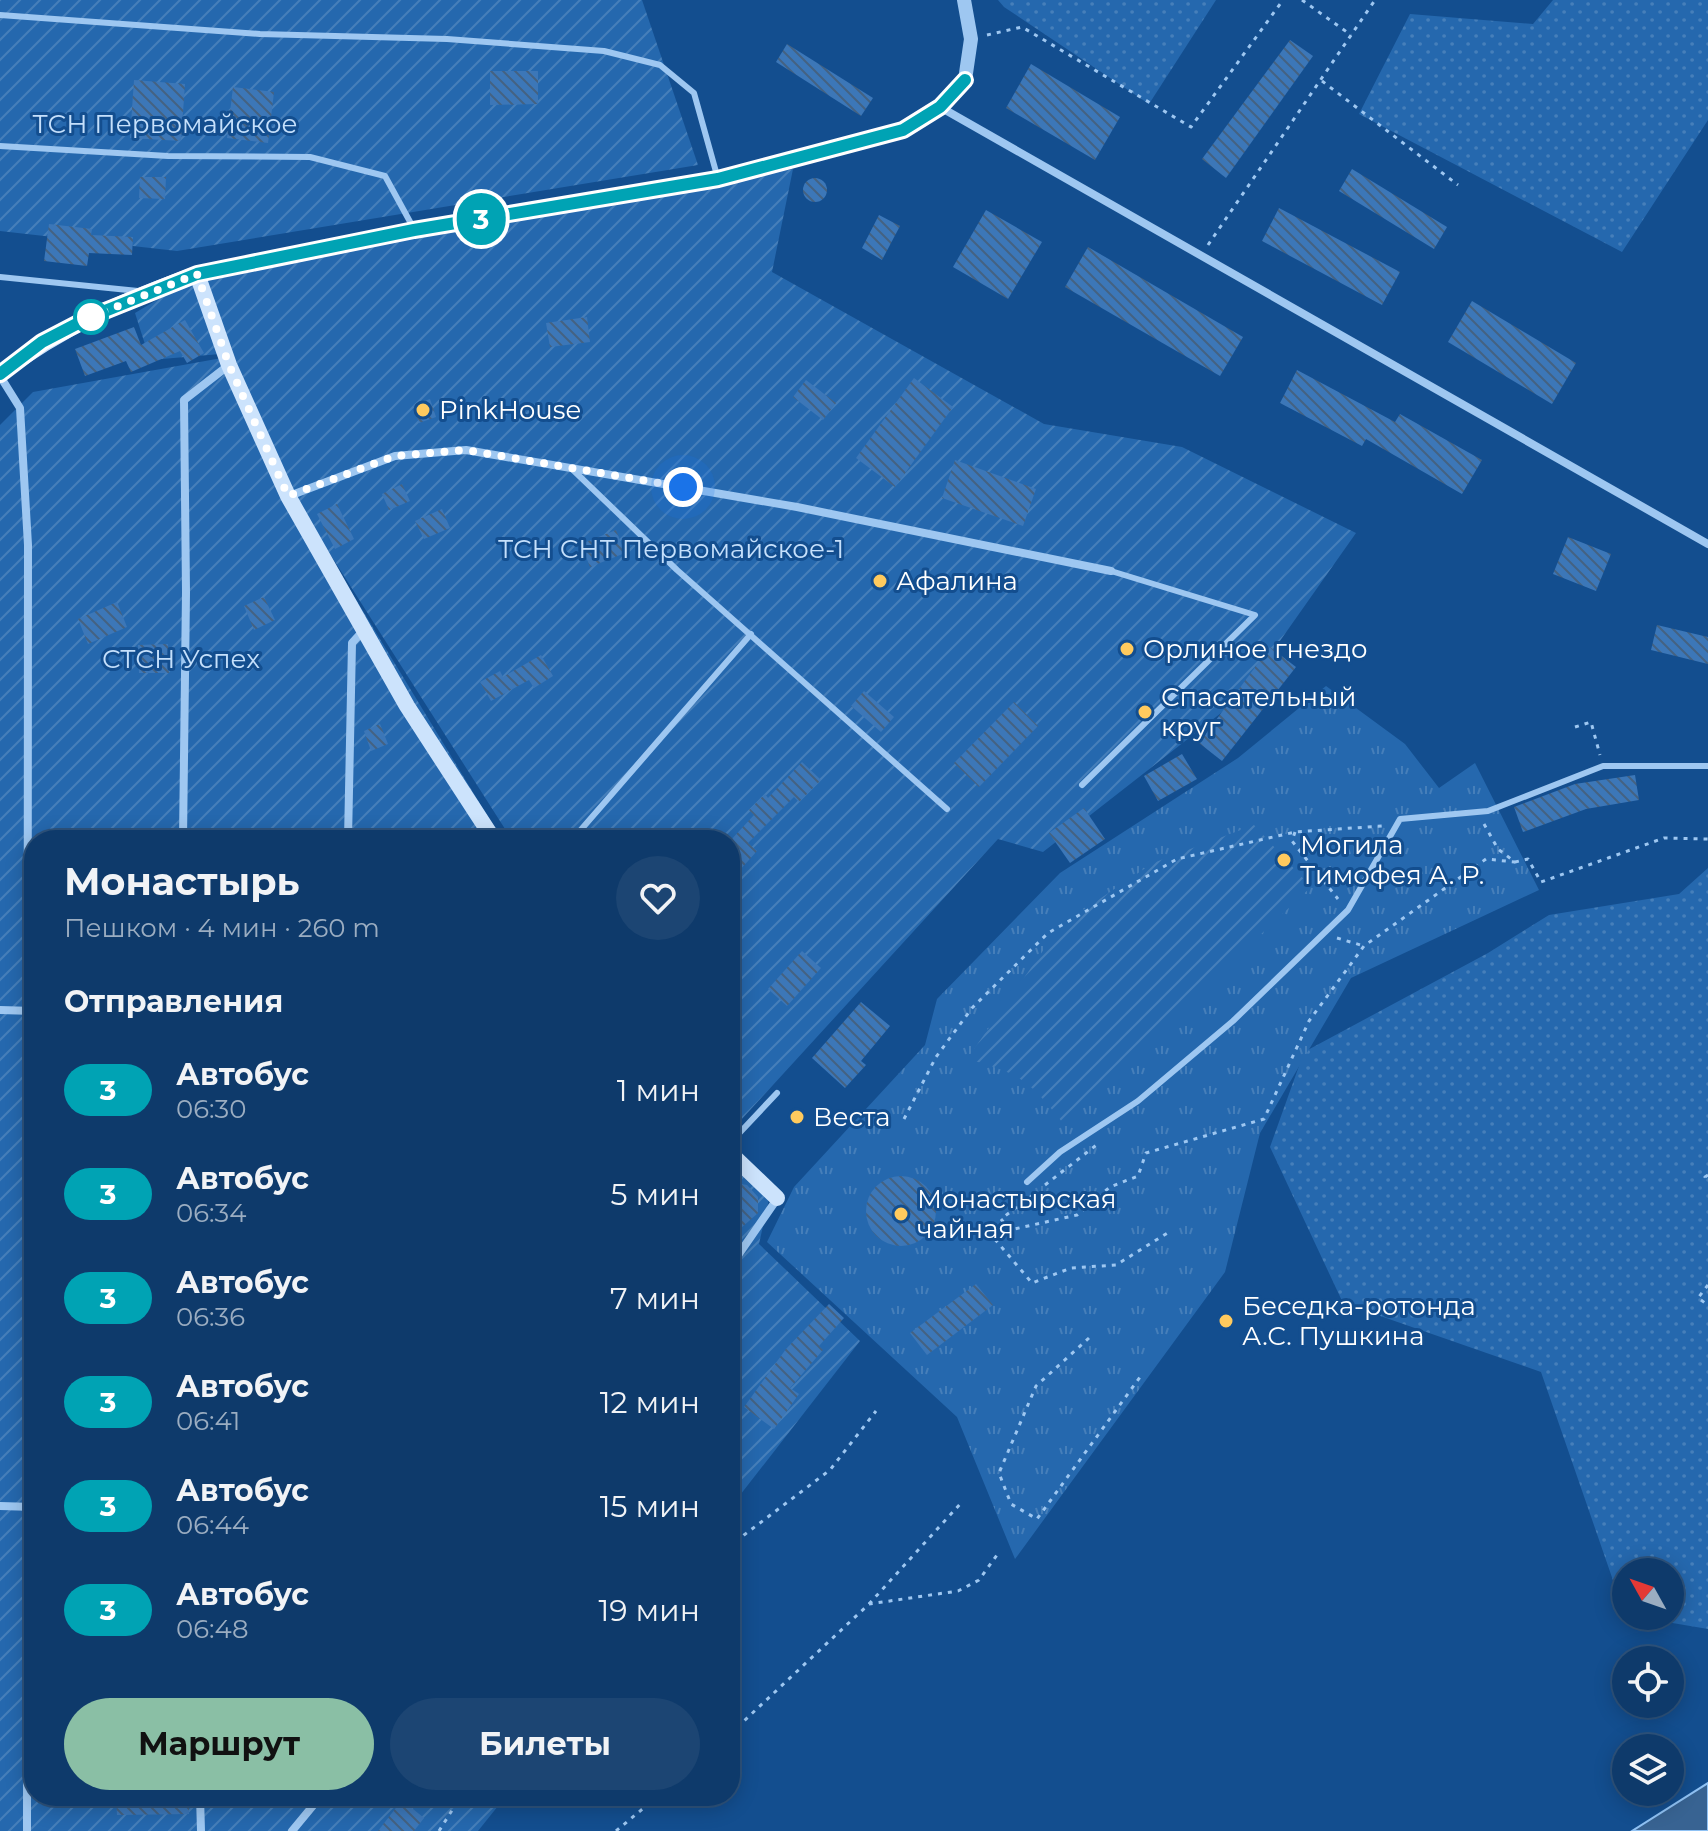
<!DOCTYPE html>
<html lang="ru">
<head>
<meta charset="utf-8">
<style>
  :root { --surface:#0e3a6b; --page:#1c4573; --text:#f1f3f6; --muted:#9badc1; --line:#2e547e; --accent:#8abfa5 }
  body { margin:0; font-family:Montserrat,sans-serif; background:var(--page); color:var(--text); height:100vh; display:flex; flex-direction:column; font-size:30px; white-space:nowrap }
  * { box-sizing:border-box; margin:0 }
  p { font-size:26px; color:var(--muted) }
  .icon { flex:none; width:44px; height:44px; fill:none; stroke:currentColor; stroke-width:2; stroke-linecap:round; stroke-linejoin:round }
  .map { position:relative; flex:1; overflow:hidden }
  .sheet { position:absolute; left:24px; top:830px; width:716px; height:976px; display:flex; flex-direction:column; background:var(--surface); border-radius:32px; box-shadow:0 4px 20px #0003,0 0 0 2px var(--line) }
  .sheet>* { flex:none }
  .badge { padding:0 16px; border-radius:26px; font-size:28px; line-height:52px }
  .needle { width:52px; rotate:310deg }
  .buttons { position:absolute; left:1612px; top:1558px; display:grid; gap:16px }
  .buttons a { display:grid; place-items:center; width:72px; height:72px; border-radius:50%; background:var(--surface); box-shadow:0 4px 20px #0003,0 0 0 2px var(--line); font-size:40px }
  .you { position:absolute; width:40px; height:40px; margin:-20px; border:6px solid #fff; border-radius:50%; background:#1a73e8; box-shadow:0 0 0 12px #1a73e833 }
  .map>.badge { position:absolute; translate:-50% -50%; box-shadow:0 0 0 4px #fff }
  h2 { padding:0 40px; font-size:30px; line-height:72px }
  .round { display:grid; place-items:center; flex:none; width:84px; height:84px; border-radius:42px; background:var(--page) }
  .headline { display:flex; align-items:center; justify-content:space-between; height:136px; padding:0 40px }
  h1 { font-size:38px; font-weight:700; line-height:60px }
  .button { display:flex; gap:16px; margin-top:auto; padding:16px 40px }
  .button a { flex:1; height:92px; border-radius:48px; background:var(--accent); color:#111; font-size:32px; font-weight:700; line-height:92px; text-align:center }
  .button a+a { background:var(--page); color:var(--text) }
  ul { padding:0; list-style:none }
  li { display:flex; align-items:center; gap:24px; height:104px; padding:0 40px }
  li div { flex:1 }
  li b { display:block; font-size:30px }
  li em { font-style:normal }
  li .badge { min-width:88px; font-weight:700; text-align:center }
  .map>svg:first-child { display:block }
  .grass { fill:url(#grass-dots) }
  .park { fill:url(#park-tufts) }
  .garden { fill:url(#garden-furrows) }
  .water { fill:#386392; stroke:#90c2f4; stroke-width:2 }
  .building { fill:url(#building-back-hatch) }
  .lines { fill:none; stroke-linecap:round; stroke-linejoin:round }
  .path { stroke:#9ec7f1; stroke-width:3; stroke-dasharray:4 6; stroke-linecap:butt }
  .service { stroke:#9ec7f1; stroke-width:6 }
  .minor { stroke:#9ec7f1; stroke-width:8 }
  .tertiary { stroke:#9ec7f1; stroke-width:14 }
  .secondary { stroke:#cce3fc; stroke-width:16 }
  .line-casing { stroke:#fff; stroke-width:18 }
  .line { stroke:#00a3b4; stroke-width:12 }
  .walk { stroke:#fff; stroke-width:8; stroke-dasharray:0 14.4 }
  .stop-dot { fill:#fff; stroke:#00a3b4; stroke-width:4 }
  .poi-dot { fill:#ffca5e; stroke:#134e8f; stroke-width:3 }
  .labels { text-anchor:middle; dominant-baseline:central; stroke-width:6; stroke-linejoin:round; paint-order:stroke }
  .park-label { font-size:26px; fill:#c5e0fc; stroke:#134e8f }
  .poi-label { font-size:26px; fill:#fff; stroke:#134e8f; text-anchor:start }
</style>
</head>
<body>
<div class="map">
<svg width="1708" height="1831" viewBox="0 0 1708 1831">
  <defs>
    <pattern id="grass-dots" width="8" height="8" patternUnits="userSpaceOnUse" patternTransform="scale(2)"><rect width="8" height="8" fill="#2568ae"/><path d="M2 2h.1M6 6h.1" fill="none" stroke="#467fba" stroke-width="1.8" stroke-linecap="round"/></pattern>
    <pattern id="park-tufts" width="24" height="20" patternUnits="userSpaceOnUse" patternTransform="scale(2)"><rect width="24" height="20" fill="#2568ae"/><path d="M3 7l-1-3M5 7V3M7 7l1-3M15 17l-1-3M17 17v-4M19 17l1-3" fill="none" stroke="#467fba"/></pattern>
    <pattern id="garden-furrows" width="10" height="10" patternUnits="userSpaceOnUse" patternTransform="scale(2)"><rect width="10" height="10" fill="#2568ae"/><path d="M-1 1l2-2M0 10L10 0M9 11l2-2" fill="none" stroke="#467fba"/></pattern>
    <pattern id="building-back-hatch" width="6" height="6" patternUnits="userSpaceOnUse" patternTransform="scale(2)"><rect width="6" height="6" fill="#3c77b8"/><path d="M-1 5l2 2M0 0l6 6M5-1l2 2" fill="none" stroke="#446282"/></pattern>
  </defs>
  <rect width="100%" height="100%" fill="#134e8f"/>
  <g class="grass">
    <path d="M998,0H1216L1149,104L1004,7Z"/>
    <path d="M1553,0H1708V120L1622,252L1359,114L1410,14L1533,24Z"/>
    <path d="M1708,868V1629L1631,1616H1670V1572H1626L1625,1615L1541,1372L1343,1303L1270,1147L1304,1052L1488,953L1549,915L1679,894Z"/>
  </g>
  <path class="park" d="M1326,686L1405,744L1439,788L1475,763L1539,890L1351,978L1260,1133L1225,1272L1015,1559L957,1417L767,1242L794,1187L925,1045L937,999L1060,873L1238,758Z"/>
  <g class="garden">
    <path d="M0,0H642L698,165L177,251L0,231Z"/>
    <path d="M793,169L772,272L1044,424L1182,447L1356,533L1239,699L1043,852L998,839L730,1132V840H512L295,499L502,840H34V1796H506L478,1831H0V425L33,392L233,356L232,353L150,360L135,313L185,283L422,234Z"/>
    <path d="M1254,825L1311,887L1062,1122C1029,1080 1019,1073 967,1059L1061,925L1153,863Z"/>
    <path d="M730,1152L769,1199L759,1244L860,1341L730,1508Z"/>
  </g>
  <path class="water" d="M1708,1783V1831H1632Z"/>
  <g class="building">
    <path d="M1290,40L1313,56L1226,178L1202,159Z"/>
    <path d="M787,44L873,98L861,116L776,62Z"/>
    <path d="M1031,64L1120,117L1095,160L1006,108Z"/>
    <path d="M490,71H538V104L490,105Z"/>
    <path d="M134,80L185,84L181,141L130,138Z"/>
    <path d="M233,87L274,92L268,143L227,138Z"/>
    <path d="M1352,169L1447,227L1434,249L1339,191Z"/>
    <path d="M140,177H166L165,199L139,198Z"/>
    <circle cx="815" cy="190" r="12"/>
    <path d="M1279,208L1400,272L1382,305L1262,241Z"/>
    <path d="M986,210L1042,242L1008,299L953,267Z"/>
    <path d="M879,215L900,226L882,260L862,248Z"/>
    <path d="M49,224L92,229L91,235L133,237L132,255L89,253L87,266L44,261Z"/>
    <path d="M1088,247L1243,337L1220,376L1065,287Z"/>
    <path d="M1472,301L1576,363L1552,404L1448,342Z"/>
    <path d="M587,317L590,342L550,347L546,323Z"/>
    <path d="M185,320L204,353L187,363L180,351L131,372L126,361L85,376L75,349L134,327L141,345Z"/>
    <path d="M1297,370L1395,422L1400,414L1482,460L1462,494L1366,439L1362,446L1280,403Z"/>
    <path d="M914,378L953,407L895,487L856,458Z"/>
    <path d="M806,380L836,403L823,420L793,397Z"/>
    <path d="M430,399L436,417L419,423L413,405Z"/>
    <path d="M955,460L1036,489L1023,526L942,498Z"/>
    <path d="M402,484L410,501L389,510L382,494Z"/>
    <path d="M337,504L354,539L335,549L317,514Z"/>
    <path d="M442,509L450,528L424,539L415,521Z"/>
    <path d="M616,530L625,553L590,567L581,544Z"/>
    <path d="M1568,537L1611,554L1596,591L1553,574Z"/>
    <path d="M264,597L275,620L254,630L244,606Z"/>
    <path d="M117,602L127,627L88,644L78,619Z"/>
    <path d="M1657,625L1708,637V664L1651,650Z"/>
    <path d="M168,644L169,673H139L138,645Z"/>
    <path d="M1270,647L1296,667L1222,761L1199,743Z"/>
    <path d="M541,655L553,676L534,688L529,680L491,701L480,682L500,671L503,677Z"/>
    <path d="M864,691L894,717L881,732L851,706Z"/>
    <path d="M1014,702L1038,726L979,787L954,763Z"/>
    <path d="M380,724L388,744L371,751L364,731Z"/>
    <path d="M1182,754L1197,779L1158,801L1144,776Z"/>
    <path d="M802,762L821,780L799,802L794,797L748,843L757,851L730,881V841L754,815L749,810L765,794L768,798Z"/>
    <path d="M1635,775L1639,800L1586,809L1523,832L1514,807L1575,784Z"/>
    <path d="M1084,808L1105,839L1070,863L1049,833Z"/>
    <path d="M802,951L821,968L787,1006L768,989Z"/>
    <path d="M861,1002L890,1026L861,1061L866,1065L845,1088L812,1058Z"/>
    <circle cx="901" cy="1211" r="35"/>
    <path d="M730,1182L747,1185L758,1197V1213L741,1228L730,1229Z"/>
    <path d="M976,1284L993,1305L927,1355L910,1333Z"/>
    <path d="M829,1304L844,1318L819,1346L823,1350L790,1388L799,1394L774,1429L744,1407L786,1349Z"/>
    <path d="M116,1796H189V1814L117,1815Z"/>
    <path d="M402,1800L424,1818L414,1831H378Z"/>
  </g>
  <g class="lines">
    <g class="path">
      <path d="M1302,0L1351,35"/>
      <path d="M987,35L1022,27L1191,127L1283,0"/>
      <path d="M1322,81L1458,185"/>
      <path d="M1208,245L1375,0"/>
      <path d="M1575,727L1591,722L1600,755"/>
      <path d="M1484,824L1498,849L1515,862L1528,859L1541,882L1664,838L1708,839"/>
      <path d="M1295,832L1292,841L1338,899"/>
      <path d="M1337,938L1364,946"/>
      <path d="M904,1119L936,1057L972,1008L1048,933L1177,859L1295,832L1382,826"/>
      <path d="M1708,1175L1705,1177L1708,1180"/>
      <path d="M1045,1185L1099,1143"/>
      <path d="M1033,1195L1001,1219L1010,1230L1077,1215L1110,1187L1138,1176L1146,1153L1264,1119L1309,1021L1364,946L1486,859L1515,862"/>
      <path d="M982,1224L1032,1283L1071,1268L1116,1265L1169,1232"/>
      <path d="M1708,1285L1698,1298L1708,1305"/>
      <path d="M1089,1338L1036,1386L999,1473L1011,1504L1037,1519L1143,1373"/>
      <path d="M730,1550L744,1535L830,1470L876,1411"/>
      <path d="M869,1604L961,1503"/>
      <path d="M730,1734L869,1604L958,1591L979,1580L997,1555"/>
      <path d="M439,1831L461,1796"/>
      <path d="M616,1831L658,1796"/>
    </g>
    <g class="service">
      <path d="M0,15L260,34L447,39L604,51L660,65L694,93L718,179"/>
      <path d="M0,146L168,156L310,157L385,176L414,229"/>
      <path d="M0,277L138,291"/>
      <path d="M572,469L677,570L947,809"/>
      <path d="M1082,785L1255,615L1111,571"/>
      <path d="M572,840L751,634"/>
      <path d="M730,1143L777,1093"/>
      <path d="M1027,1182L1060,1152L1138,1101L1233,1021L1348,910L1400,819L1488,811L1603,766H1708"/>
    </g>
    <g class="minor">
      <path d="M940,107L1708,544"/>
      <path d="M0,376L20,408L28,545L27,1831"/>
      <path d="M289,496L395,456L466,450L797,507L1111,571"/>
      <path d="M183,840L186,592L184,400L229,365"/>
      <path d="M348,840L352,643L364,630"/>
      <path d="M0,1010L34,1011"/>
      <path d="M730,1267L777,1199"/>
      <path d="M0,1506L34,1507"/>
      <path d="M200,1796L201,1831"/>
      <path d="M292,1831L321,1796"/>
    </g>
    <path class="tertiary" d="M197,274L414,230L718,179L903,130L940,107L965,80L971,39L964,0"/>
    <g class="secondary">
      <path d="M0,374C60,328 126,299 197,274L229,365L288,496L407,706L494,840"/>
      <path d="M730,1153L777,1198"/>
    </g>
  </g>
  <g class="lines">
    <defs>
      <path id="line" d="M0,374L42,342L90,317L197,274L414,230L718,179L903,130L940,107L965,80"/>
    </defs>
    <use href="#line" class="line-casing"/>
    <use href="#line" class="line"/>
    <path class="walk" d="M91,317L197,274L229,365L288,496L395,456L466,450L683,487"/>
  </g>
  <circle class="stop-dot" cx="91" cy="317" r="16"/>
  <g class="poi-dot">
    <circle cx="423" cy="410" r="8"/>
    <circle cx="880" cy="581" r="8"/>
    <circle cx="1127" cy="649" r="8"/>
    <circle cx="1145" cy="712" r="8"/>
    <circle cx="1284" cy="860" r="8"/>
    <circle cx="797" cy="1117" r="8"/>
    <circle cx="901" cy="1214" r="8"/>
    <circle cx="1226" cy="1321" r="8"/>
  </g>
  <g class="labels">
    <g class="park-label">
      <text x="165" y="124">ТСН Первомайское</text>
      <text x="671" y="549">ТСН СНТ Первомайское-1</text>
      <text x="181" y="659">СТСН Успех</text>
    </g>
    <g class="poi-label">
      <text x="439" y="410">PinkHouse</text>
      <text x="896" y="581">Афалина</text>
      <text x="1143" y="649">Орлиное гнездо</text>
      <text x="1161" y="697">Спасательный<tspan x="1161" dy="30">круг</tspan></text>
      <text x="1300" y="845">Могила<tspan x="1300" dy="30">Тимофея А. Р.</tspan></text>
      <text x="813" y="1117">Веста</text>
      <text x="917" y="1199">Монастырская<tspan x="917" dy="30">чайная</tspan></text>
      <text x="1242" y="1306">Беседка-ротонда<tspan x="1242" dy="30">А.С. Пушкина</tspan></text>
    </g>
  </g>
</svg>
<div class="buttons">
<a><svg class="needle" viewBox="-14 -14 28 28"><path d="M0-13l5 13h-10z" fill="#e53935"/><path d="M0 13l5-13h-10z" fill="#9badc1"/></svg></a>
<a><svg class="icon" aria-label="locate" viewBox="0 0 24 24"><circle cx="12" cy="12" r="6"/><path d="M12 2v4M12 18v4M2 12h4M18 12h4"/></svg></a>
<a><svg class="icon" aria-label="layers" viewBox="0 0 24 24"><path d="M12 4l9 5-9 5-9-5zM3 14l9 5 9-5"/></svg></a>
</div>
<div class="you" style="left:683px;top:487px"></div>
<b class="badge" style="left:481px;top:219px;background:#00a3b4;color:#fff">3</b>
<section class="sheet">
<div class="headline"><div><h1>Монастырь</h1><p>Пешком · 4 мин · 260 m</p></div><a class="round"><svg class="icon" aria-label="heart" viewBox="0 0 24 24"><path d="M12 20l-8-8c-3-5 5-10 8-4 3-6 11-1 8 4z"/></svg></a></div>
<h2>Отправления</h2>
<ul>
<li><span class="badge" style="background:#00a3b4;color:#fff">3</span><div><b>Автобус</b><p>06:30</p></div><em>1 мин</em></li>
<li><span class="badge" style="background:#00a3b4;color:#fff">3</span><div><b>Автобус</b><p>06:34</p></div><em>5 мин</em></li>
<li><span class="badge" style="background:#00a3b4;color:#fff">3</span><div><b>Автобус</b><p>06:36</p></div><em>7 мин</em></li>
<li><span class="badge" style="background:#00a3b4;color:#fff">3</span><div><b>Автобус</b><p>06:41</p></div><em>12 мин</em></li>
<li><span class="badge" style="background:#00a3b4;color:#fff">3</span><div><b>Автобус</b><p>06:44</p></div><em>15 мин</em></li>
<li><span class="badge" style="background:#00a3b4;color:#fff">3</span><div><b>Автобус</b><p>06:48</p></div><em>19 мин</em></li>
</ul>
<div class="button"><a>Маршрут</a><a>Билеты</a></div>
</section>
</div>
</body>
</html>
